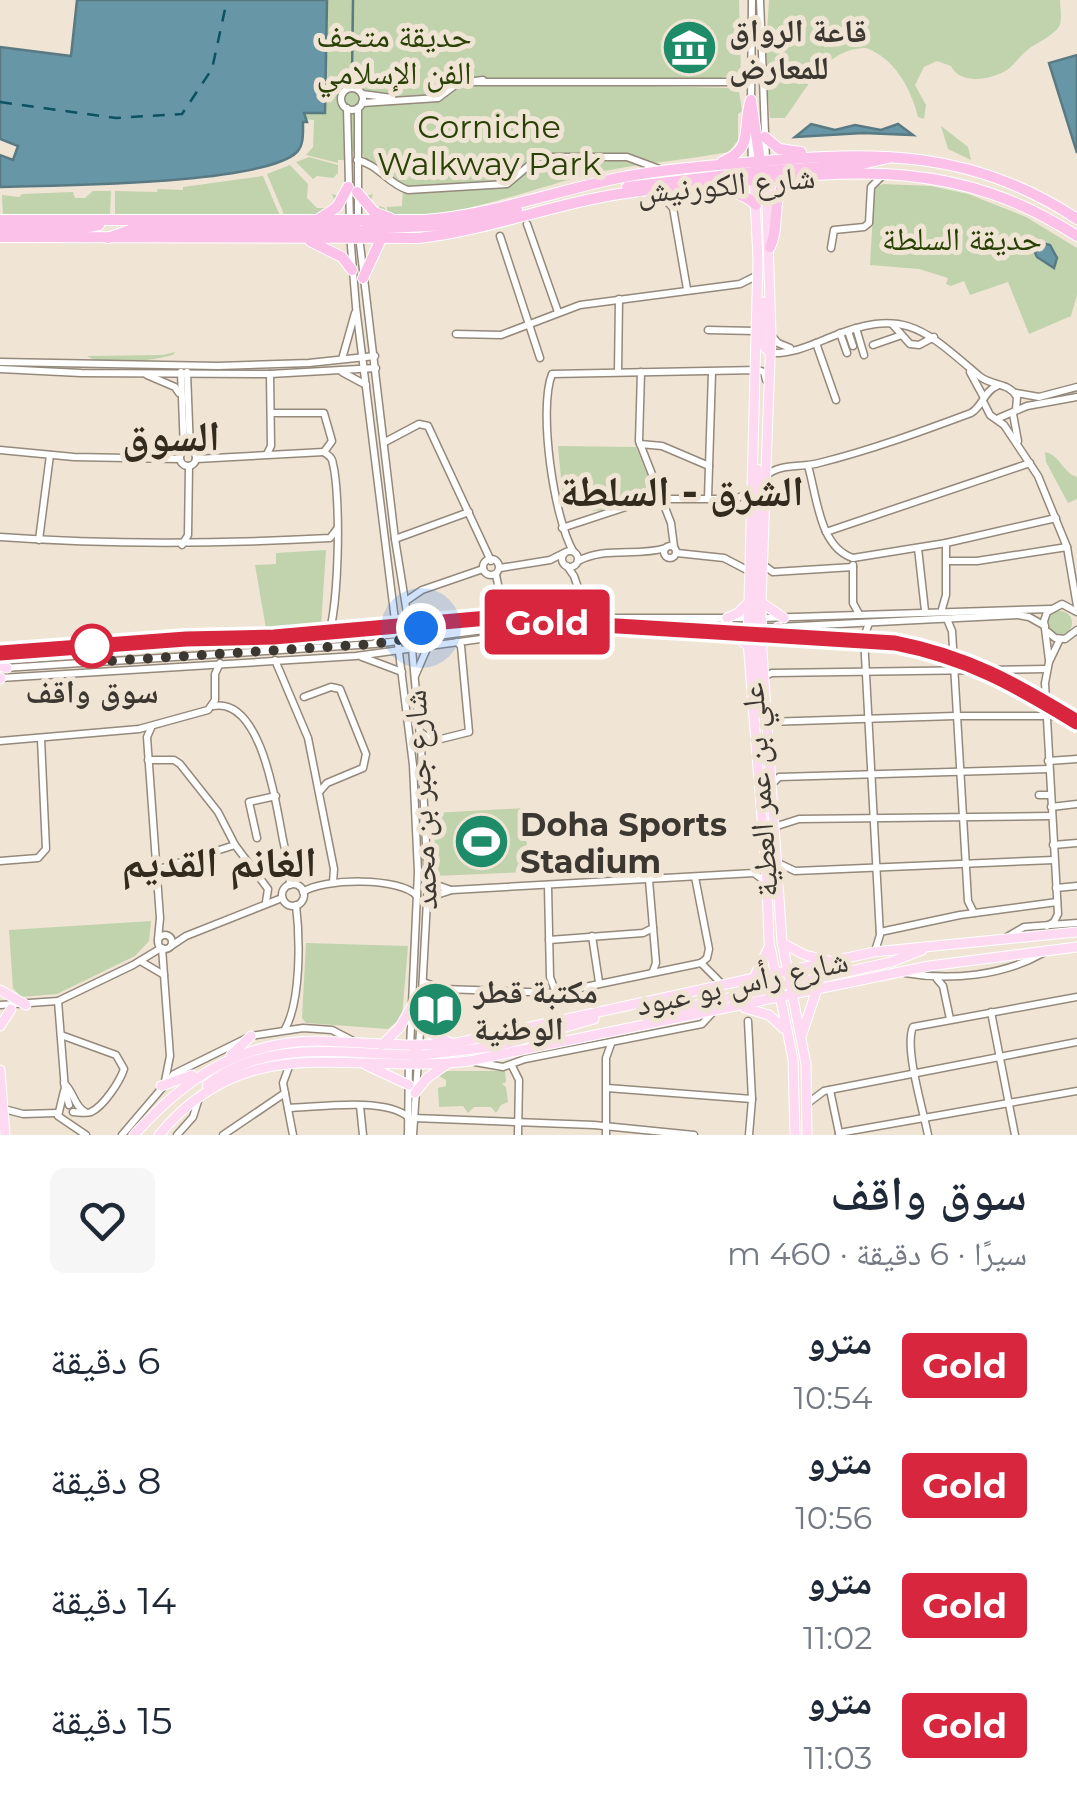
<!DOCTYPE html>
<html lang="ar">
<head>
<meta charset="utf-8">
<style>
  :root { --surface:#fff; --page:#f6f6f7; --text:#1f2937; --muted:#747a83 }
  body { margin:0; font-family:Montserrat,"Noto Naskh Arabic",sans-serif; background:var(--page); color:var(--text); direction:rtl; height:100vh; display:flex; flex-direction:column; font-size:38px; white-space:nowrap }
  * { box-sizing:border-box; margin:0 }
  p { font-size:32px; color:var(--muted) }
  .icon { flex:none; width:55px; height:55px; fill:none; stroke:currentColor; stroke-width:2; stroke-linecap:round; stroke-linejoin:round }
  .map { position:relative; height:1135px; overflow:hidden; direction:ltr }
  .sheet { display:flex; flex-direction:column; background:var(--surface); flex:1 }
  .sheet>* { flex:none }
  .badge { padding:0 20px; border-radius:8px; font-size:35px; line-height:65px }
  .you { position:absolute; width:50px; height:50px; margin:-25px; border:8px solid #fff; border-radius:50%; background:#1a73e8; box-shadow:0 0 0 15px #1a73e833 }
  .map>.badge { position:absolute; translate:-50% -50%; box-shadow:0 0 0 5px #fff }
  .round { display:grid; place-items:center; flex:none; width:105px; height:105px; border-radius:15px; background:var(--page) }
  .overview { display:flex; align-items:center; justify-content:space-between; height:170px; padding:0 50px }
  h1 { font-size:48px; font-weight:600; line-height:75px }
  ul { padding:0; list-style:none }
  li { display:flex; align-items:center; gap:30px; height:120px; padding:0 50px }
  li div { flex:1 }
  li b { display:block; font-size:38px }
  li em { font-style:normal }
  li .badge { min-width:110px; font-weight:700; text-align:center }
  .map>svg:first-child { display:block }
  .green { fill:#c0d3ad }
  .water { fill:#6797a6; stroke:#5a7a83; stroke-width:2.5 }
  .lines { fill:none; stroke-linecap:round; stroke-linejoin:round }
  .stream { stroke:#5a7a83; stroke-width:2.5 }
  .ferry { stroke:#0b5162; stroke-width:2.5; stroke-dasharray:12 10; stroke-linecap:butt }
  .minor-casing { stroke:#94897b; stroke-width:9 }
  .major-casing { stroke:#fff; stroke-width:11 }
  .highway-casing { stroke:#fff; stroke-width:12 }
  .minor { stroke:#fff; stroke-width:6 }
  .major { stroke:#fddaf2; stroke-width:9 }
  .highway { stroke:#fbc1e9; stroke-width:10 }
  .line-casing { stroke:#fff; stroke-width:22 }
  .line { stroke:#d7263d; stroke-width:15 }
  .walk { stroke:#3c3831; stroke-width:10; stroke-dasharray:0 18 }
  .stop-dot { fill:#fff; stroke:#d7263d; stroke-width:5 }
  .labels { text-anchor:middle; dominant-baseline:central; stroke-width:10; stroke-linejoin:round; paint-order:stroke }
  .poi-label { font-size:32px; font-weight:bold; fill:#3c3831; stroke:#f0e5d5; text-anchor:start }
  .park-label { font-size:32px; fill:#2a4106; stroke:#f0e5d5 }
  .street-label { font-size:32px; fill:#3c3831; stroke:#f0e5d5 }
  .stop-label { font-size:32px; font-weight:bold; fill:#3c3831; stroke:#f0e5d5 }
  .district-label { font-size:42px; font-weight:bold; fill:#332b1e; stroke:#f0e5d5 }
</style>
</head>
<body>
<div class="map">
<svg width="1077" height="1135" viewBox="0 0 1077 1135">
  <rect width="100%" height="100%" fill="#f0e5d5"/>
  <g class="green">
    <path d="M327,0H739L741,75L723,77V85L648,86L732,88L739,91L742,111L738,114V140L729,152C686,160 642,163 599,172C553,181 423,232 382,213C373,210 365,199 362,190L366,196L373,194L370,203L377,209L380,206L385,208L387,213V207L402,206L403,185L363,156L362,151L344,152V160H338V163L306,155L313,147L314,120L303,119V113H325Z"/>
    <path d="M769,0H1060C1060,7 1062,17 1060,24C1057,34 1038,42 1030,48C1021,54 1015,64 1007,70C991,80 960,85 951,66L937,61L924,67L915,85L926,105L924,119L918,117C911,88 894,58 866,48C825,48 806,90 785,118H770L765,64Z"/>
    <path d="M941,126L968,147L971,160L948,149Z"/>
    <path d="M309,157L338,165V173L333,178L317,176L313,179L296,162Z"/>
    <path d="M290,165L308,184L307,198L317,208H330L335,202L332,194L339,196L343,191C332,218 310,216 285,217L267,174Z"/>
    <path d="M263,176L280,216H115V191L157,192L158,189L183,190V187Z"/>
    <path d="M883,184L931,186L968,194L1026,217L1077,248V295L1071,316L1029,334L1008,282L970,295L964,281L951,286L946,284L948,278L919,269L870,265L874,195L876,187Z"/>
    <path d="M93,191H111L110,216H3L2,195L19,197L22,194L73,192L75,198H85Z"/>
    <path d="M175,352L173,355C154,360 104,368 87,356L163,355Z"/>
    <path d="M558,446L636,447L655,494C621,504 596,522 563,501Z"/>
    <path d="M1045,452C1060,455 1063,473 1077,477V499L1068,503L1046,462Z"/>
    <path d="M326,550L320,641L269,646L255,565L276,564V553Z"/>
    <circle cx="1060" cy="623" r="12"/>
    <path d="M525,808L528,872L436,876L433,813Z"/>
    <path d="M151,921L149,941L135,956L57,994L21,997L13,988L9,930Z"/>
    <path d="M306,943L408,946L402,1017L388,1029L306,1023L302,1018Z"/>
    <path d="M444,1071H505L506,1082L502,1084L506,1087L508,1102L501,1105L496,1113L491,1107H474L468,1113L463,1106L439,1107L438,1088L446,1086V1080L437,1075Z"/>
  </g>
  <g class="water">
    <path d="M77,0H327L325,113H304L307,122H303C303,132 304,145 297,152C263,185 54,185 0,187V155L13,160L18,146L0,139V47L71,56Z"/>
    <path d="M1077,55V153L1049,63Z"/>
    <path d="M811,124L835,130L855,125L881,130L898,124L913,135L863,133L795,137Z"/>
    <path d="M1034,241L1050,245L1057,258L1054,268L1037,257L1032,246Z"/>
  </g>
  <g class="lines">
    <path class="stream" d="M352,75L353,0"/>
    <path class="ferry" d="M0,102L116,118L182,114L212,69L227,0"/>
    <defs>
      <g id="minor">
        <path d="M760,0L766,160"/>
        <path d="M462,82H735L750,74"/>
        <circle cx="352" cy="99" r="11"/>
        <path d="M362,94L392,98"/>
        <path d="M362,103L438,98L458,83L483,80"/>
        <path d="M751,104L752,0"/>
        <path d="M347,108L350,222"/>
        <path d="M358,108V223"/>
        <path d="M751,131L752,162"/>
        <path d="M357,160C378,164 388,184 408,190L507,184L539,157H627L662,170"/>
        <path d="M657,191L673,208L687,289"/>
        <path d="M527,224L558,312"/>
        <path d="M350,234L356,307L413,765L418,872L410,1048"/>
        <path d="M359,236L395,539L411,638L421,747L428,882L419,1049"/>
        <path d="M500,236L540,358"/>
        <path d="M831,248L834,230L864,227L869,223L871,187L882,176"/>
        <path d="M893,325L910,344L919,345L934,337"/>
        <path d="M856,328L864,355"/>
        <path d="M708,330L755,331"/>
        <path d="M848,331L853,346"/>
        <path d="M840,333L847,353"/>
        <path d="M456,334L501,335L580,305L740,284L758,275"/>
        <path d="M771,335L778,343L790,348"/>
        <path d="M816,343L836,400"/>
        <path d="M873,345L899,336"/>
        <path d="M770,353C793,354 811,345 831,337C904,307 924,329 978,375C991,387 1008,381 1017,397L1016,410"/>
        <path d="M342,359L355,313"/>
        <path d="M0,362L218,366L309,363L375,356"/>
        <path d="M0,369L81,373L270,374L376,368"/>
        <path d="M181,372L184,451"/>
        <path d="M187,372L190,450"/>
        <path d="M342,372L366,385"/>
        <path d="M618,372L619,299"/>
        <path d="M641,372L639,441L671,523L674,547"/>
        <path d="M970,372L983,396"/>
        <path d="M147,375L175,387L179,393"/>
        <path d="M1016,393L1039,397L1077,387"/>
        <path d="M984,403L990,415L1004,425L1038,476L1067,547L1077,606"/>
        <path d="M271,413H324L332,441L324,452"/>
        <path d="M1013,414L1018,441"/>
        <path d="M999,418L1027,406L1077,397"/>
        <path d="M385,442L419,424L428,426L491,561"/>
        <path d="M640,444L662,446L709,466"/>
        <path d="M0,450L74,457L180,459"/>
        <circle cx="188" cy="458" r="8"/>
        <path d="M324,452C330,457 332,457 333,464C341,496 340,621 324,647"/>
        <path d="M267,454L271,446L270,374"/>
        <path d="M196,459L324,452"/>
        <path d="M808,466C817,496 819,547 853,558"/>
        <path d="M766,476C779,463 801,468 819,463C871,450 920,432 971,413C983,406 984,391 997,386"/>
        <path d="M708,498L712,372"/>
        <path d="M562,528L650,499H734L751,493"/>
        <path d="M826,532L1030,463"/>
        <path d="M0,537C111,545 219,544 330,538L337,529"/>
        <path d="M395,539L469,512"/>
        <path d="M39,540L50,455"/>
        <path d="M182,545L188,535L189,466"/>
        <circle cx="670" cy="552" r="6"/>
        <path d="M918,548L925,611"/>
        <circle cx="570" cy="559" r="8"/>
        <path d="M573,551C554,518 538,410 552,374L758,370L764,372L766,380"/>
        <path d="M677,553L724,558L749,571"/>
        <path d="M853,558L946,543L1056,518"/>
        <circle cx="491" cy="567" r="8"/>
        <path d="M578,561C606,546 637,557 666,548"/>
        <path d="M948,561H977L1067,547"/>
        <path d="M762,564L773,572L853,567"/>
        <path d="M853,565V603L859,614"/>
        <path d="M567,566L574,576L588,617"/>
        <path d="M500,568L550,560L564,553"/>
        <path d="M496,575L504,613L514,623"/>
        <path d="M406,601L422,590L483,569"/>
        <path d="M942,609L946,595V543"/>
        <path d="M410,617L421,628L437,633"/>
        <path d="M761,618L1050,609"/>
        <path d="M947,619L952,631L968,901L974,913"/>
        <path d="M869,623L864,637L880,935L875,951"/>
        <path d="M1048,632L1055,638L1065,639L1077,630"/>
        <path d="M375,643L388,632L394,618"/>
        <path d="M362,657L402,672"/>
        <path d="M275,660L308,738L334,869L333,882"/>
        <path d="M1049,660L1044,621L1047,612L1062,604L1077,612"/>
        <path d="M4,668L374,644L578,618H749"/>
        <path d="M415,676L428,646"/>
        <path d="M764,676L772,673L1047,669"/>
        <path d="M0,678L356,656L576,626L778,627L1018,615L1029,617L1045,626"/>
        <path d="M304,697L331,687L340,689L366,754L363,768L327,783L320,791"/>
        <path d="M213,706C260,697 275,798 281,829C284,848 290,866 290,885"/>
        <path d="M766,722L955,716H1077"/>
        <path d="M151,728L147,737L160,918L158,939"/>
        <path d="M420,732L433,741L469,732L461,646L457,642"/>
        <path d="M0,741L139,729L208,710L215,700V674L220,663"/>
        <path d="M148,760H174L180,764L218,812L235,845L268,889L266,902"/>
        <path d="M1048,761L1077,759"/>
        <path d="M772,784L779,777L1049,769"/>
        <path d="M1039,795H1050"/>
        <path d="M1051,807L1077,804"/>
        <path d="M774,827L799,819L1052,816"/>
        <path d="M257,838L249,802L276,796"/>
        <path d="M1053,845L1077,843"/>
        <path d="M0,861L38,858L46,849L41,739"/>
        <path d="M778,863L795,871L1054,860"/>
        <path d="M156,870L235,845"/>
        <path d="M695,877L709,949L707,958L701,963"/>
        <path d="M649,880L656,963L653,971"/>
        <path d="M428,882L451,890"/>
        <circle cx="293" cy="895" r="11"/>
        <path d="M548,887L550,977L556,993"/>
        <path d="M1056,888L1077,886"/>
        <path d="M303,892C323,878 401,877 417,896"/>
        <path d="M427,898L452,890L754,873L766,882"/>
        <path d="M1047,926L1054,922L1058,914L1045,683L1049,662L1060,639"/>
        <path d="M880,932L960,915L1057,902"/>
        <circle cx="165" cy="942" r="7"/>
        <path d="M592,936L599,982"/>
        <path d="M1007,937L1024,927L1077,923"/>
        <path d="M549,940L643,933L653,928"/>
        <path d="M171,946L186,936L282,898"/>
        <path d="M162,948L170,1056L165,1081"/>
        <path d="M142,962L164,975"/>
        <path d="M701,963L722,984"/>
        <path d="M905,973C950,981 1003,976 1043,953"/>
        <path d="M937,979L943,986L950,1019"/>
        <path d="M423,982L443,989L556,993L701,963"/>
        <path d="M58,1001L65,1090L69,1105"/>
        <path d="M0,1005L58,1001L133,965L161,948"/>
        <path d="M991,1012L1015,1135"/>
        <path d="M748,1021L752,1099L749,1135"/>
        <path d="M285,1029C301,1001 300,938 296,905"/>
        <path d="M61,1035L116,1055L124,1069C120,1081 104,1106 91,1112C86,1114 78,1112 73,1112"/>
        <path d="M475,1062L503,1067L525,1059L702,1024L714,1011"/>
        <path d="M290,1064L283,1083L293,1135"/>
        <path d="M512,1066L519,1080L518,1135"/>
        <path d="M64,1083C74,1092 74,1106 85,1112"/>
        <path d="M607,1088L752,1099"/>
        <path d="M830,1090L839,1133"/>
        <path d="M64,1091L58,1116L86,1135"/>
        <path d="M808,1103L824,1091L1077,1042"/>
        <path d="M360,1106L363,1135"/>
        <path d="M288,1108C318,1107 385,1097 408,1117"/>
        <path d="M4,1109L23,1114L57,1113"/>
        <path d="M414,1118L594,1125L694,1135"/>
        <path d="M839,1133L1077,1091"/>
        <path d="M122,1135L174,1074L251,1036L303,1028L332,1030L355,1042"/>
        <path d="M177,1135L193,1117L199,1098"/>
        <path d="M223,1135L285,1093"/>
        <path d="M408,1135L409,1060"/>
        <path d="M413,1135L418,1061"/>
        <path d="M606,1135V1058L611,1044"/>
        <path d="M928,1135C923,1109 904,1048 913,1027L1077,997"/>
      </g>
      <g id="major">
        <path d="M766,176L771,334L761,602L762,651L782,942L806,1064L807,1135"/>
        <path d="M754,177L758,260L748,641L767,882L769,942L793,1059L795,1135"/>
        <path d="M763,302L762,344L770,353"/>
        <path d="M757,469L753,618L754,623L761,627"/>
        <path d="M762,603L784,618"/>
        <path d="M727,618L738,613L746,605"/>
        <path d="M749,620L753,627L759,708"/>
        <path d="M724,626L748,646"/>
        <path d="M763,643L778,627"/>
        <path d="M0,666L7,668"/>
        <path d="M0,679L1,678"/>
        <path d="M784,944L805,955L829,961"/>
        <path d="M753,980L768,949"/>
        <path d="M788,985L891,962L922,950"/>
        <path d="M0,990L26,1005"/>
        <path d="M745,1008L769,1015L783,1028"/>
        <path d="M648,1020L678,1009L778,987"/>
        <path d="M421,1023L431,1034L449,1042"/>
        <path d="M0,1026L11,1009"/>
        <path d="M802,1034L817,989"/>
        <path d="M382,1045L400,1027L413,1004"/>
        <path d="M231,1055L251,1036"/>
        <path d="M414,1056L499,1046L594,1019"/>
        <path d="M366,1065L409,1085"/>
        <path d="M0,1070L5,1135"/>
        <path d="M207,1085C265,1038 343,1054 411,1055L419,1046"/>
        <path d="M161,1086L192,1075"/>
        <path d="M415,1093L427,1078L446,1065"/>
        <path d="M134,1135C184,1079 240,1041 318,1041C365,1042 410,1048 456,1043L874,952L1077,932"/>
        <path d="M159,1135C249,1026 350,1076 469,1061L929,966L1077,947"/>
      </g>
      <g id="highway">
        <path d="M751,101L761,168"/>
        <path d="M765,137L779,149L801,152"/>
        <path d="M722,162C756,147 741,129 751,100"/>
        <path d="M757,176L766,171L862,164L888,158"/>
        <path d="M627,187L753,172L765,162"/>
        <path d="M706,191C725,191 742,191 756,205"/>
        <path d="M357,192L374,212L390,218"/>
        <path d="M319,219L337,207L348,187"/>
        <path d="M0,220H424C490,215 553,192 618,178C663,169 709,166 754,162C875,151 972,149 1077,219"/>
        <path d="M0,229L84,228L99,225"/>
        <path d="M353,235L366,229L449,225L517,210"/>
        <path d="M0,237L419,238C480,231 537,210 597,198C639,189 683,187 725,183C858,169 960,160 1077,236"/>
        <path d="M108,238L130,230L352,229L358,221"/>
        <path d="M310,241L342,257L352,270"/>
        <path d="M770,247C781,224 769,198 789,177"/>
        <path d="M363,278L381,239"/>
      </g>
    </defs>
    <use href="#minor" class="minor-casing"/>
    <use href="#major" class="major-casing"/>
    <use href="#highway" class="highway-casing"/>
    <use href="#minor" class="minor"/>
    <use href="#major" class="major"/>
    <use href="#highway" class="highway"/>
  </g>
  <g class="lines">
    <defs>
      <path id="line" d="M0,653L186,639L274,637L488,618L895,643C967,657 1015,684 1077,722"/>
    </defs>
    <use href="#line" class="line-casing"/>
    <use href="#line" class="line"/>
    <path class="walk" d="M92,646V662L374,644L411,638L407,612L421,628"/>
  </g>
  <defs>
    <symbol id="museum-disc" viewBox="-11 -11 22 22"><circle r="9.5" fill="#1e8b69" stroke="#f0e5d5"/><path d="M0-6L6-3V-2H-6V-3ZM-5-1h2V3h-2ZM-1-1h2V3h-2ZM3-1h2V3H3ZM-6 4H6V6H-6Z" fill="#fff"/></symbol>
    <symbol id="stadium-disc" viewBox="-11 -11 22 22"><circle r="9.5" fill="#1e8b69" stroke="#f0e5d5"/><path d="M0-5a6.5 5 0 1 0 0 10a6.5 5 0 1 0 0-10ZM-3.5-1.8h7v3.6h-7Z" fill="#fff"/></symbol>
    <symbol id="library-disc" viewBox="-11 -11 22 22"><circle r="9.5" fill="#1e8b69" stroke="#f0e5d5"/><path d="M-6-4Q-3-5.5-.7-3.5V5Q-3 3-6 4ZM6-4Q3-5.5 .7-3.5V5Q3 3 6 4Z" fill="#fff"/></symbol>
  </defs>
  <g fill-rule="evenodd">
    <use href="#museum-disc" x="658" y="16" width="63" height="63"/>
    <use href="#stadium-disc" x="450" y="810" width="63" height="63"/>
    <use href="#library-disc" x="404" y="978" width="63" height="63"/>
  </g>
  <circle class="stop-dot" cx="92" cy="646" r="20"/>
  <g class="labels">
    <g class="poi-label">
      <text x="729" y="30">قاعة الرواق<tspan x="729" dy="37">للمعارض</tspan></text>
      <text x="520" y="824">Doha Sports<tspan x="520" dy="37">Stadium</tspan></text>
      <text x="474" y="991">مكتبة قطر<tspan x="474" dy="37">الوطنية</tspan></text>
    </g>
    <g class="park-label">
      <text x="394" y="35">حديقة متحف<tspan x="394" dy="37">الفن الإسلامي</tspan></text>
      <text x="489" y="126">Corniche<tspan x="489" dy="37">Walkway Park</tspan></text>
      <text x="962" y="238">حديقة السلطة</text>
    </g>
    <g class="street-label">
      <text transform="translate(726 184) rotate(-5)">شارع الكورنيش</text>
      <text transform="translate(759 790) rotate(-94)">علي بن عمر العطية</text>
      <text transform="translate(420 800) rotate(-93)">شارع جبر بن محمد</text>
      <text transform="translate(742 982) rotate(-12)">شارع رأس بو عبود</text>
    </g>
    <g class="stop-label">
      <text x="92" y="691">سوق واقف</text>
    </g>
    <g class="district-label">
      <text x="171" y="436">السوق</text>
      <text x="682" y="491">الشرق - السلطة</text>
      <text x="219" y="862">الغانم القديم</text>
    </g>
  </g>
</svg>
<div class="you" style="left:421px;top:628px"></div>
<b class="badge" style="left:547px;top:622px;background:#d7263d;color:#fff">Gold</b>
</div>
<section class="sheet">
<div class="overview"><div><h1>سوق واقف</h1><p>سيرًا · 6 دقيقة · 460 m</p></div><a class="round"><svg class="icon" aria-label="heart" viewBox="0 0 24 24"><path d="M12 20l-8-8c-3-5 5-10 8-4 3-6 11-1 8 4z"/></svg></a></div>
<ul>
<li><span class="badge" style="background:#d7263d;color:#fff">Gold</span><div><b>مترو</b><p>10:54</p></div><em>6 دقيقة</em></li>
<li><span class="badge" style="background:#d7263d;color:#fff">Gold</span><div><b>مترو</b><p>10:56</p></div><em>8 دقيقة</em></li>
<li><span class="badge" style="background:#d7263d;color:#fff">Gold</span><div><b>مترو</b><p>11:02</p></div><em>14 دقيقة</em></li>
<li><span class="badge" style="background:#d7263d;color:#fff">Gold</span><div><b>مترو</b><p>11:03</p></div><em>15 دقيقة</em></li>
</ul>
</section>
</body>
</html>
